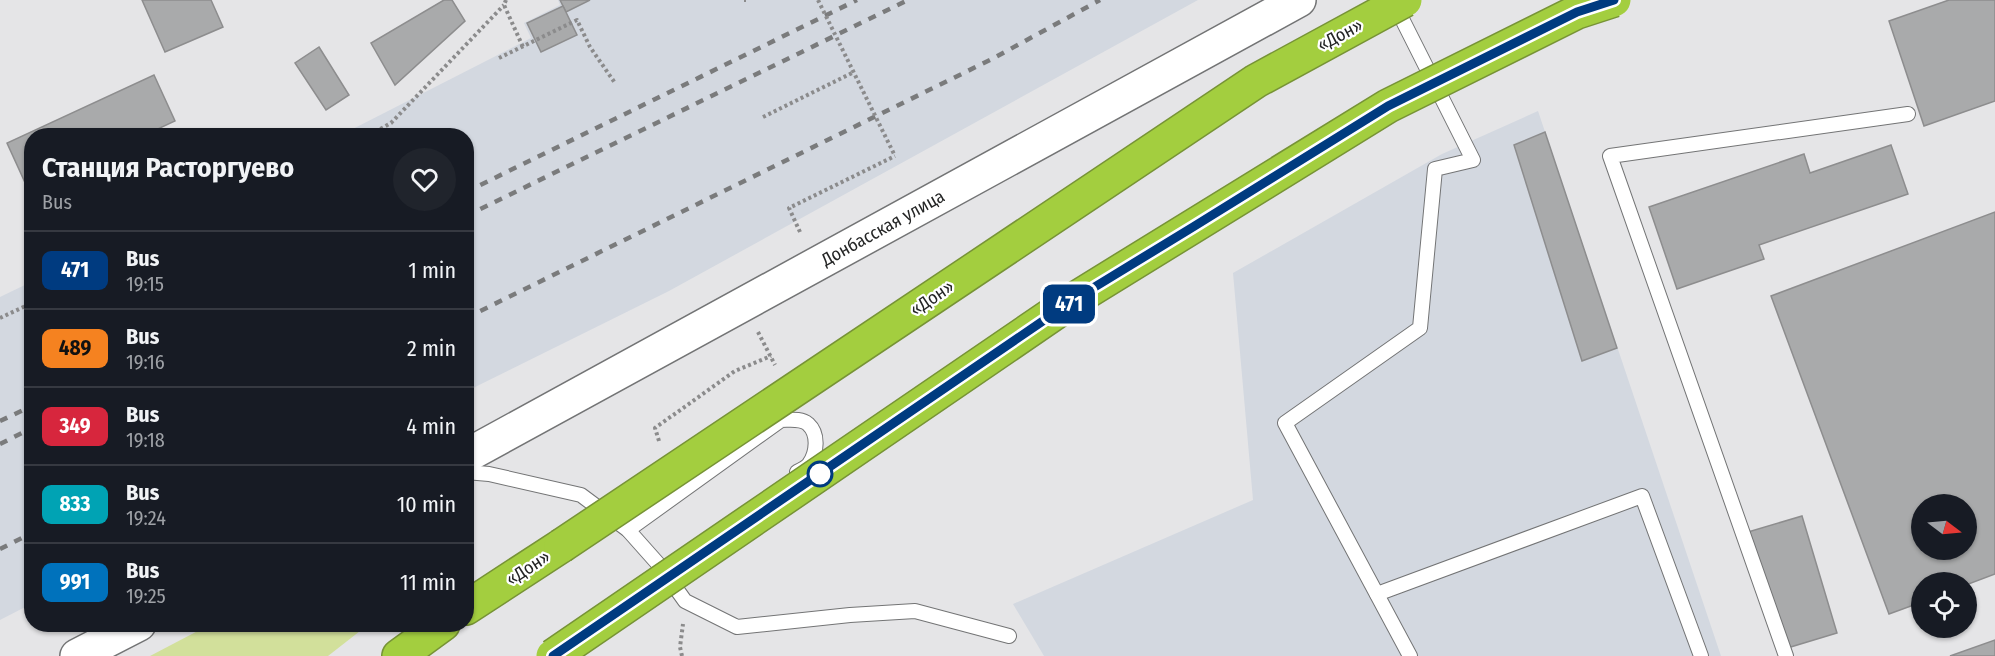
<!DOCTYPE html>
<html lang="en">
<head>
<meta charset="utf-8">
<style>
  :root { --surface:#171b24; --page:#20242c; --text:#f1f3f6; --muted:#9ea1a6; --line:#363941 }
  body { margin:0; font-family:"Fira Sans Condensed",sans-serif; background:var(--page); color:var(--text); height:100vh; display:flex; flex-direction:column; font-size:22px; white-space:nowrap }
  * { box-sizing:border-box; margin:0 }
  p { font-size:20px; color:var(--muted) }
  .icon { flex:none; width:33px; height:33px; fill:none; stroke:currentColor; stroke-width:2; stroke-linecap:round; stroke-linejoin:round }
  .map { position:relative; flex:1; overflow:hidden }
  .drawer { position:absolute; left:24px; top:128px; width:450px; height:504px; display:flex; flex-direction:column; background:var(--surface); border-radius:24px; box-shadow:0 2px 4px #0004 }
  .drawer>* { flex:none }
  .badge { padding:0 12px; border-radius:9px; font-size:21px; line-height:39px }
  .needle { width:39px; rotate:106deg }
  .fabs { position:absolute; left:1911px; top:494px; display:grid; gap:12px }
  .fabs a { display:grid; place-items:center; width:66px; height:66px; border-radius:50%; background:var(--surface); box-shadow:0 2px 4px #0004; font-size:30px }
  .map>.badge { position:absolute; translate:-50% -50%; box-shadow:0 0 0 3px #fff }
  .round { display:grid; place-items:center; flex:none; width:63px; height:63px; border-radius:32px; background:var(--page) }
  .summary { display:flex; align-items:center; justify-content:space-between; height:102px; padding:0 18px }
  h1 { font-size:28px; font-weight:700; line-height:45px }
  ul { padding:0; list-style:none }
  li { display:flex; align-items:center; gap:18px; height:78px; padding:0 18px; border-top:2px solid var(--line) }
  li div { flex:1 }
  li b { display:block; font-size:22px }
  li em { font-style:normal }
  li .badge { min-width:66px; font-weight:700; text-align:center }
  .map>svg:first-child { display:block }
  .built { fill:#d3d8e0 }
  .green { fill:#d2e09b }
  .building { fill:#a9aaab; stroke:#8d8d8e; stroke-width:1.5; fill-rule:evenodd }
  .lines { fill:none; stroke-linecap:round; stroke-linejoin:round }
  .service-casing { stroke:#737475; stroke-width:16 }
  .tertiary-casing { stroke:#737475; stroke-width:36 }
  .motorway-casing { stroke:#779336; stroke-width:36 }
  .path { stroke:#8b8b8c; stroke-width:4; stroke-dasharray:3 3; stroke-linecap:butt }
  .service { stroke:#fff; stroke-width:14 }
  .tertiary { stroke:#fff; stroke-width:33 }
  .motorway { stroke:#a3ce3f; stroke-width:33 }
  .rail { stroke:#7a7b7c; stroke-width:4.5; stroke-dasharray:8 8; stroke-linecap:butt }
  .motorway-bridge-casing { stroke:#779336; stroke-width:36; stroke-linecap:butt }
  .path-bridge { stroke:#8b8b8c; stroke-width:4; stroke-dasharray:3 3; stroke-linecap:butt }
  .motorway-bridge { stroke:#a3ce3f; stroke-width:33 }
  .line-casing { stroke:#fff; stroke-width:14 }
  .line { stroke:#003b80; stroke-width:9 }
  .stop-dot { fill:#fff; stroke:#003b80; stroke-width:3 }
  .labels { text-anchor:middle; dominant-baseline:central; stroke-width:4.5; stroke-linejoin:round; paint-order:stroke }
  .street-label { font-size:18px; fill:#242525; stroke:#fff }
</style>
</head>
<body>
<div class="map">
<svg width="1995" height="656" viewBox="0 0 1995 656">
  <rect width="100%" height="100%" fill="#e5e5e7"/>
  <g class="built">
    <path d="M558,0H1198L669,291L467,391L466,135H341L531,38L524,23L560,5Z"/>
    <path d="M1538,111L1721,656H1044L1013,604L1253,500L1233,273L1442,154Z"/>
    <path d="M31,282V604L0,620V297Z"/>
  </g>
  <path class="green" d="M211,624H369L328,656H150Z"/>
  <g class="building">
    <path d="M142,0H211L223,27L165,52Z"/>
    <path d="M444,0H452L465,21L395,85L371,43Z"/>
    <path d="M560,0H590L566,12Z"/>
    <path d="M1949,0H1995V101L1924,126L1889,21Z"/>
    <path d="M563,6L577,35L541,52L527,23Z"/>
    <path d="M319,47L349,95L326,110L295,63Z"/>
    <path d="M154,75L175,121L145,135H32V188L28,189L7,143Z"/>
    <path d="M1545,132L1617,348L1582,361L1514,145Z"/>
    <path d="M1891,145L1908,194L1759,245L1764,259L1677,289L1649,207L1804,154L1810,173Z"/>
    <path d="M1995,212V574L1966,585V582H1922V602L1889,614L1771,296ZM1922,504H1966V549H1922Z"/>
    <path d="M1802,516L1837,633L1784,649L1748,532Z"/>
    <path d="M1995,640V656H1950Z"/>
  </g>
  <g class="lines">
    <defs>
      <g id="service">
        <path d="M1395,5L1473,160L1435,169L1420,328L1285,423L1410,656"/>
        <path d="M466,472L489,474L581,495L628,530L660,566L685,601L737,627L850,615L915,611L1009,636"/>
        <path d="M628,530L781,420C790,420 801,418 808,424C819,434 817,453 809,464C807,467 801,470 797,472"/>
        <path d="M1377,594L1642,496L1701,656"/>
        <path d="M1786,656L1610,156L1908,114"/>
      </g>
      <g id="tertiary">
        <path d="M466,456L1299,0"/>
        <path d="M77,656L139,624"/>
      </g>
      <g id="motorway">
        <path d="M466,608L561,546"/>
        <path d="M399,656L443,624"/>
      </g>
    </defs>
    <use href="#service" class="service-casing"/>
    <use href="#tertiary" class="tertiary-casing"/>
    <use href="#motorway" class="motorway-casing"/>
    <g class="path">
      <path d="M506,0L504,5L523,47"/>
      <path d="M744,0H746"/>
      <path d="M499,58L577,20L590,47L615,83"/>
      <path d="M763,117L854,72"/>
      <path d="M370,135L391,123L504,5"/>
      <path d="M800,232L789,208L895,156"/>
      <path d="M0,318L32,303"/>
      <path d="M758,332L775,365"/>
      <path d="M659,441L655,428L735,371L771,356"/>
      <path d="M682,656L680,647L683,624"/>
    </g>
    <use href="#service" class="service"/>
    <use href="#tertiary" class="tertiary"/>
    <use href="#motorway" class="motorway"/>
    <g class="rail">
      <path d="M466,192L857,0"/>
      <path d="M466,216L908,0"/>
      <path d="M466,318L992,59L1100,0"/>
      <path d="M0,421L32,406"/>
      <path d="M0,444L32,428"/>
      <path d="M0,549L32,533"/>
    </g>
    <defs>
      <g id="motorway-bridge">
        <path d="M561,546L1256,81L1405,0"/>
        <path d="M553,656L1075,299L1388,106L1577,12L1614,0"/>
      </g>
    </defs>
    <use href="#motorway-bridge" class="motorway-bridge-casing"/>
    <path class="path-bridge" d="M818,0L895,156"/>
    <use href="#motorway-bridge" class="motorway-bridge"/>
  </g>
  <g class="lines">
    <defs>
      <path id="line" d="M553,656L1075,299L1193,227L1388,106L1577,12L1614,0"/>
    </defs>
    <use href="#line" class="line-casing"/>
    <use href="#line" class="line"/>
  </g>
  <circle class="stop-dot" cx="820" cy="474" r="12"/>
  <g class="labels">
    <g class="street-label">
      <text transform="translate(1340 35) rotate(-28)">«Дон»</text>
      <text transform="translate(883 228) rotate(-29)">Донбасская улица</text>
      <text transform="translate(932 298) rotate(-34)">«Дон»</text>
      <text transform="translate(528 568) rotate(-33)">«Дон»</text>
    </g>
  </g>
</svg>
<div class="fabs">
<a><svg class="needle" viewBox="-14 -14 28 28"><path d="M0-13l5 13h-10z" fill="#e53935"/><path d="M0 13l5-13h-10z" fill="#9ea1a6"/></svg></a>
<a><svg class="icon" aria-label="locate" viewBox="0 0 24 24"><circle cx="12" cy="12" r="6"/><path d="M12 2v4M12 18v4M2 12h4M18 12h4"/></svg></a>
</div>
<b class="badge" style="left:1069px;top:304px;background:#003b80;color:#fff">471</b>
<section class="drawer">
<div class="summary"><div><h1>Станция Расторгуево</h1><p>Bus</p></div><a class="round"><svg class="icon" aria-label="heart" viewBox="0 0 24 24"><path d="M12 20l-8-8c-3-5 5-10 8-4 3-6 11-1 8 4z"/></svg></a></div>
<ul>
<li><span class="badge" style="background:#003b80;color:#fff">471</span><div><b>Bus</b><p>19:15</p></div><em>1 min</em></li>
<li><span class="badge" style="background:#f58220;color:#111">489</span><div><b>Bus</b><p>19:16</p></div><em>2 min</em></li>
<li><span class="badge" style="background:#d7263d;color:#fff">349</span><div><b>Bus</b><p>19:18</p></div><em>4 min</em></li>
<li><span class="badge" style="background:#00a3b4;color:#fff">833</span><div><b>Bus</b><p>19:24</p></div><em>10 min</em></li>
<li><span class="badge" style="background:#0072bc;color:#fff">991</span><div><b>Bus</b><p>19:25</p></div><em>11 min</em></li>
</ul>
</section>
</div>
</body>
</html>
